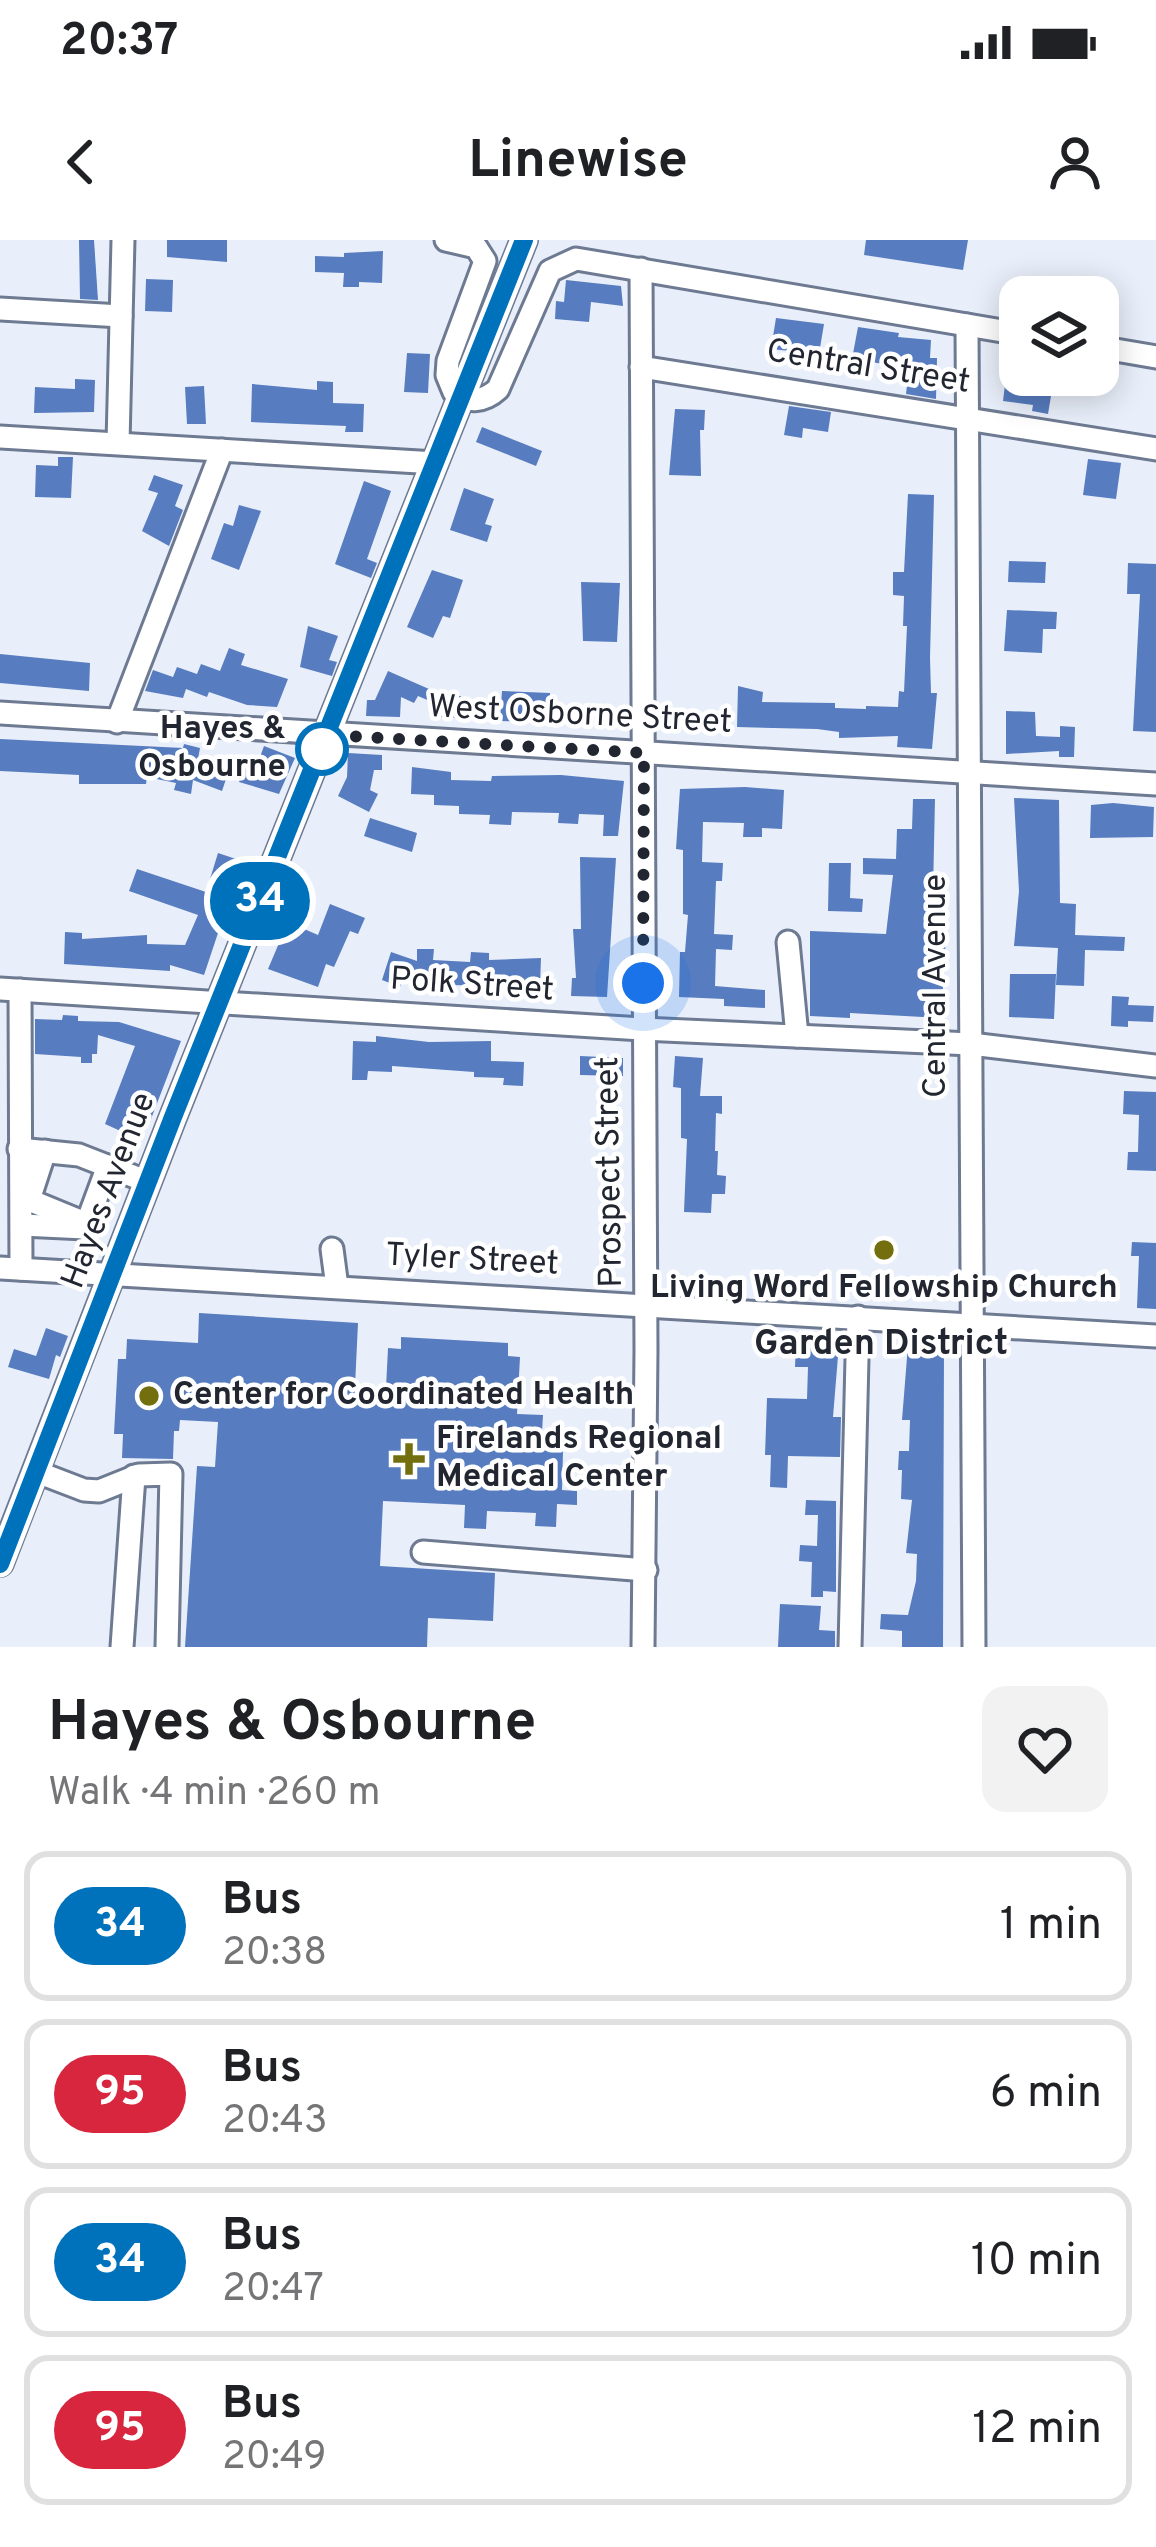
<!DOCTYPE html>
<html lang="en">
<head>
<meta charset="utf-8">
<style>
  :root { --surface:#fff; --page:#f2f2f2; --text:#202124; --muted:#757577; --line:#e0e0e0 }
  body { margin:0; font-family:Overpass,sans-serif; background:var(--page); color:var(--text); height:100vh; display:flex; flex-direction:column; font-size:45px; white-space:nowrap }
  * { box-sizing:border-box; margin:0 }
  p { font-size:39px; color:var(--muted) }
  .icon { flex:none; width:66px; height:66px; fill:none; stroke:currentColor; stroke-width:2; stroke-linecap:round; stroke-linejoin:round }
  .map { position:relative; height:1407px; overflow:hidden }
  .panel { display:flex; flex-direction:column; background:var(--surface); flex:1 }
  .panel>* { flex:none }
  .badge { padding:0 24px; border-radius:39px; font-size:42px; line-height:78px }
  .buttons { position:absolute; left:999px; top:36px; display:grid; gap:24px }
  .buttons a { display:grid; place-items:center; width:120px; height:120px; border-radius:24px; background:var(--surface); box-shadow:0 6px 30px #0003; font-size:60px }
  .you { position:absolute; width:60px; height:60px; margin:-30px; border:9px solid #fff; border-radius:50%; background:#1a73e8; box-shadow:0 0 0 18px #1a73e833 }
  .map>.badge { position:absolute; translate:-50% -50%; box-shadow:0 0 0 6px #fff }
  .round { display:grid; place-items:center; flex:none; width:126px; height:126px; border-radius:24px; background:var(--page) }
  .head { display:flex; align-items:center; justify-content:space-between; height:204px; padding:0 48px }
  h1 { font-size:57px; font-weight:700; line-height:90px }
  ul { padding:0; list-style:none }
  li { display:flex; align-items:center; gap:36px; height:150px; margin:0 24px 18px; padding:0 24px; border:6px solid var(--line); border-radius:24px }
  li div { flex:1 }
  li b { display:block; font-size:45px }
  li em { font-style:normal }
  li .badge { min-width:132px; font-weight:700; text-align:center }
  .status { display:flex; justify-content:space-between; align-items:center; height:84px; padding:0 60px; background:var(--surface); direction:ltr }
  .status svg { height:33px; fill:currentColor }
  header { display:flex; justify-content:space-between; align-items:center; height:156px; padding:0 48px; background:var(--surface); font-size:54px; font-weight:700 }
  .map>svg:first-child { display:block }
  .building { fill:#577cbf }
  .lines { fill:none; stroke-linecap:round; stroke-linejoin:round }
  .minor-casing { stroke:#6d7a92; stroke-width:27 }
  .major-casing { stroke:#6d7a92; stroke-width:30 }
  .minor { stroke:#fff; stroke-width:21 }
  .major { stroke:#fff; stroke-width:24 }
  .line-casing { stroke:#fff; stroke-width:27 }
  .line { stroke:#0072bc; stroke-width:18 }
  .walk { stroke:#212630; stroke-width:12; stroke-dasharray:0 21.6 }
  .stop-dot { fill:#fff; stroke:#0072bc; stroke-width:6 }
  .poi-dot { fill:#736e0e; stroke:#fff; stroke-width:4.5 }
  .labels { text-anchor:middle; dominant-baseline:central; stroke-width:9; stroke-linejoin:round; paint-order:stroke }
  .street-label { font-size:33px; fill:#212630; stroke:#fff }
  .stop-label { font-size:33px; font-weight:bold; fill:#212630; stroke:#fff; text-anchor:end }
  .poi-label { font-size:33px; font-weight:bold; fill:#212630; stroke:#fff; text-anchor:start }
  .neighbourhood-label { font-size:36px; font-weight:bold; fill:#212630; stroke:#fff }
</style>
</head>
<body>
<div class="status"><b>20:37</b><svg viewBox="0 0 49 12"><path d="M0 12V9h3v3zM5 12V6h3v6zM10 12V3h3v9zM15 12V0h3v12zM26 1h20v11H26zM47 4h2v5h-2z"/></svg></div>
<header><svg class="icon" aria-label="back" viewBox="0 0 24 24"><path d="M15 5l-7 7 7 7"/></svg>Linewise<svg class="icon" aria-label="person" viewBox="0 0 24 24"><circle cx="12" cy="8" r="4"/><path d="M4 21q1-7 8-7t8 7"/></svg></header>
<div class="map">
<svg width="1156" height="1407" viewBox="0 0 1156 1407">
  <rect width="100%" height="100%" fill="#e9effa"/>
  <g class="building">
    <path d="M79,0H94L98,60L80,59Z"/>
    <path d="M167,0H227V22L167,17Z"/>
    <path d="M866,0H968L963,30L864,15Z"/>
    <path d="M383,11L382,43L359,42V47H343L344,33L315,32V16L344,17V13Z"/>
    <path d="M146,39L173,40L172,72L145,71Z"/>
    <path d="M566,40L621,46L623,66L591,62L589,82L555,79L556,61L564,62Z"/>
    <path d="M776,78L824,84L819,114L771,109Z"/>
    <path d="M858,87L899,93L898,97L931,100L930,118H937L936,159L906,154L909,128L852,119Z"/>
    <path d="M407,113L430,114L428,153L404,152Z"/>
    <path d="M1007,128L1020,130V135L1054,138L1048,174L1032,171L1033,165L1003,161Z"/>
    <path d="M75,139L95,140L94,172L34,173L35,147L75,149Z"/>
    <path d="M317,141L333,142V163L364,164L363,192H345L346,186L251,182L252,144L317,150Z"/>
    <path d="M204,146L206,184H187L185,147Z"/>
    <path d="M789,166L831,172L828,192L803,188L802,198L784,195Z"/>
    <path d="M675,169L705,170L704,190H700L701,236L669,235Z"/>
    <path d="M482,187L542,211L536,226L476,202Z"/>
    <path d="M58,217H73L71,258L35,257L36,225L58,226Z"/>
    <path d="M1088,219L1121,223L1116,259L1083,255Z"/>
    <path d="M154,235L183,245L175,266L183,270L169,306L142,291L158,253L148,250Z"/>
    <path d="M364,241L391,251L367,319L377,323L371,338L335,324Z"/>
    <path d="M464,248L494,259L485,284L492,286L487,302L450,290Z"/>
    <path d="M908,254L934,255L930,418L931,453H937L932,509L897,507L898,496L839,498V492L817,489L737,487L738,446L763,452L762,462L835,463V468L866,469V466L898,467L899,451L904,452L907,386H903L904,356L893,355V332H904Z"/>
    <path d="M239,265L261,271L239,330L211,319L224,283L233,286Z"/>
    <path d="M1009,321L1046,322L1045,343L1008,342Z"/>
    <path d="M1128,323L1156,324V492L1133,491L1140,354H1127Z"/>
    <path d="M432,330L463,340L450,378L443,376L433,398L407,387Z"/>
    <path d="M581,342L620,343L617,402L583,401Z"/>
    <path d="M1007,370L1057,372L1056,389H1043L1042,413L1004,411Z"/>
    <path d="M308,386L338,396L329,420L337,422L332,436L300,427Z"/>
    <path d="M229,408L245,414L241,425L288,439L277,467L247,465L209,452L207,457L186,449L183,458L145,451L153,430L173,437L177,427L197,434L201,424L220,431Z"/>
    <path d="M0,414L90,423L89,451L0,443Z"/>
    <path d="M388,431L429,449L426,455L461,456L460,478L439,477V465L418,456L414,463L401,457L400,477L366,476L367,460H375Z"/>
    <path d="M502,451L550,453L549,482L500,481Z"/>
    <path d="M1006,471L1035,472L1036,496L1060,497V486L1075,487L1074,517H1059V511L1006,514Z"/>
    <path d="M0,499L183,508L184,504L200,508L197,525L227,536L222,551L193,540L191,554L174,550L176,543L147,537L146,544H79V535L0,531Z"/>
    <path d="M264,506L295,518L279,554L239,542L245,525L256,528Z"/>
    <path d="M348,513L382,515V530H374L370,550L378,554L369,572L338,556L347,537Z"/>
    <path d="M412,527L451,532V540L491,541L492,536L561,535L624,541L618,596H603L604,575L579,574L578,584L558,583L559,573L512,572L511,585L489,584L490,575L459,574V566L434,565V555L411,554Z"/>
    <path d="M745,547L784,550L782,589L762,588V597H743L744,583L703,582L702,622L723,623L722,641H716L714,694L733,695L732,710L716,709L715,746L765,750V768L724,766V759L679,757L680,712H685L688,675L683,674V610L676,609L680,549Z"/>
    <path d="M1014,558L1059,560L1060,663L1076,664L1075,695L1125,697L1124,711L1085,710L1084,746L1056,745L1058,708L1014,706L1019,651Z"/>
    <path d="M913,559H935L932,697H946L941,778L850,773V778L810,776V691L886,694L893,635L863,634V618L896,619L897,589H912Z"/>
    <path d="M1113,563L1154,567L1153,597L1090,598L1091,565Z"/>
    <path d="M370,578L417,593L412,612L364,596Z"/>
    <path d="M218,613L242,621L204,735L170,725V731L64,724L65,692L82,693V699L147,695V704L185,705L198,675L129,651L137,629L206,652Z"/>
    <path d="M580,617L616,618L607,757L571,756L572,738H576L573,689H581Z"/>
    <path d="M829,623H851L850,658L863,659L862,672L828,671Z"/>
    <path d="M330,664L365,678L358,694L350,691L334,727L326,724L318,747L268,729L288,682L318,695Z"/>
    <path d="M417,709H434L433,720L470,722L471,712L489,713V720L541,718L540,746L439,745L440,742L402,741L400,747L382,740L391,712L417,721Z"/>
    <path d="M1010,734H1056L1054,779L1009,777Z"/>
    <path d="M1112,756L1129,757L1128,765L1154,766L1153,782L1128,781V787L1111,786Z"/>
    <path d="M63,775L78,776V781L119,782L181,801L151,879L146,877L136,898L105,884L135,806L98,795L97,814H92V823H81V817L35,814V779L62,780Z"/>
    <path d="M376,796L429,802L491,801V821L524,822L523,846L503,845L504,838L474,837V832L392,826V832L368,831L367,840H352L353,801L376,802Z"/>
    <path d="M580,816L623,818V836L580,835Z"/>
    <path d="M675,816L703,818L700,856H722V874L716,873L715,911H718L717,935L726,936L725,954H712L711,973L684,972L687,899L681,898V848L673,847Z"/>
    <path d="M1124,851L1156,852V931L1127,930L1128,912H1138L1139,875L1123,874Z"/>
    <path d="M1132,1002L1156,1003V1069L1137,1068L1139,1016H1131Z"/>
    <path d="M199,1073L358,1083L355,1146L386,1148L388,1108L401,1109V1097L508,1103V1116L520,1117L517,1174L543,1175L541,1210L563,1211L562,1250L577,1251V1265L557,1264L556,1287L535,1286L536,1273L487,1271L486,1289L464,1288L465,1265L383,1261L380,1326L495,1333L493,1381L428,1378L427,1407H185L197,1226L215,1227L218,1182L180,1180L179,1191H174L173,1219L122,1218L123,1194H114L118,1119H126L127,1099L198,1103Z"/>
    <path d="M46,1088L68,1096L60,1117L56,1115L49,1139L8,1127L14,1109L36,1116Z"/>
    <path d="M796,1103L839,1104L833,1177H841L840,1217L788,1216L787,1248L770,1247L771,1215H765L767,1158L807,1159L808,1127H795Z"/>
    <path d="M908,1105L944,1106L943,1407H902V1391L880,1389L881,1374L908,1375L916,1341L917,1314L906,1313L912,1260L901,1259L902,1230H898L899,1211H909L910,1180H902Z"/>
    <path d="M806,1260L836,1261V1352L823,1351V1357H811L812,1322L799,1321L800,1305L817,1306L818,1275H805Z"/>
    <path d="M780,1364L821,1366L819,1390L835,1391V1407H778Z"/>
  </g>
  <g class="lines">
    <defs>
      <g id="minor">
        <path d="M446,0L476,7L485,21L448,121L447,135L454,152C468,164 485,161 498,149L550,31L576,19L1020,94"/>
        <path d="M641,29L646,1110L643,1407"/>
        <path d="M0,69L121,76"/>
        <path d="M967,85L974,1407"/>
        <path d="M1098,107L1156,117"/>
        <path d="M641,127L1156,209"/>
        <path d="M0,197L436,223"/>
        <path d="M118,203L123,0"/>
        <path d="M0,473L1156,544"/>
        <path d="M117,482L222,210"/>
        <path d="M788,702L797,796"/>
        <path d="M0,749L642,789L971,804L1156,826"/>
        <path d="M20,750L21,1029"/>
        <path d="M19,909L79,915L148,942"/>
        <path d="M45,911L29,960L80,981"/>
        <path d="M22,985L85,988L108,926"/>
        <path d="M332,1009L337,1047"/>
        <path d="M0,1028L1156,1096"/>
        <path d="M37,1232L84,1250L99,1251L139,1235L171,1234L167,1407"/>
        <path d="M423,1312L646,1330"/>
        <path d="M122,1407L134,1236"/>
        <path d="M850,1407L858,1077"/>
      </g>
      <path id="major" d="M0,1323L173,877L524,0"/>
    </defs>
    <use href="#minor" class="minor-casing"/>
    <use href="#major" class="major-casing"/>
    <use href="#minor" class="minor"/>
    <use href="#major" class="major"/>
  </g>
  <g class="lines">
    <defs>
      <path id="line" d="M0,1324L173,877L524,0"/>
    </defs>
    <use href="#line" class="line-casing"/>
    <use href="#line" class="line"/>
    <path class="walk" d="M322,509L328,495L644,513L643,743"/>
  </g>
  <circle class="stop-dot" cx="322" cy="509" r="24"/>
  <g class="poi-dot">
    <circle cx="884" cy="1010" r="12"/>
    <circle cx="149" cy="1156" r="12"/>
    <path d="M403 1201h12v12h12v12h-12v12h-12v-12h-12v-12h12z"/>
  </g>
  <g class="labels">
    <g class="street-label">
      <text transform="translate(868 128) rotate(9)">Central Street</text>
      <text transform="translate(580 476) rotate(3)">West Osborne Street</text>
      <text transform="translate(472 746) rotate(4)">Polk Street</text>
      <text transform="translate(937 746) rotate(-90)">Central Avenue</text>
      <text transform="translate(611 932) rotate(-91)">Prospect Street</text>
      <text transform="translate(110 951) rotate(-69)">Hayes Avenue</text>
      <text transform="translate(472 1021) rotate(3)">Tyler Street</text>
    </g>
    <g class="stop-label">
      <text x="286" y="490">Hayes &amp;<tspan x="286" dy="38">Osbourne</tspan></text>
    </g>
    <g class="poi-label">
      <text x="884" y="1049" text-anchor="middle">Living Word Fellowship Church</text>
      <text x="173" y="1156">Center for Coordinated Health</text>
      <text x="436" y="1200">Firelands Regional<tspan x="436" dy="38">Medical Center</tspan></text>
    </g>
    <g class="neighbourhood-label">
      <text x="881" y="1105">Garden District</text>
    </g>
  </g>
</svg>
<div class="buttons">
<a><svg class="icon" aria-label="layers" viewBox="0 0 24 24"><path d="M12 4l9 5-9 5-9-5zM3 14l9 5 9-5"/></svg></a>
</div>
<div class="you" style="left:643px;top:743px"></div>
<b class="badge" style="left:260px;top:661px;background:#0072bc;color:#fff">34</b>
</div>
<section class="panel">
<div class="head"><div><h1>Hayes &amp; Osbourne</h1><p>Walk · 4 min · 260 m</p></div><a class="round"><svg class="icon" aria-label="heart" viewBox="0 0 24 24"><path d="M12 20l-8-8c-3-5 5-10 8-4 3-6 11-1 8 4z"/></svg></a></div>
<ul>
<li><span class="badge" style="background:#0072bc;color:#fff">34</span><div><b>Bus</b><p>20:38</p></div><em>1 min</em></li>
<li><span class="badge" style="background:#d7263d;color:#fff">95</span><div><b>Bus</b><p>20:43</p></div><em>6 min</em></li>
<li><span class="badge" style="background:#0072bc;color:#fff">34</span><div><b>Bus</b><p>20:47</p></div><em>10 min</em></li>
<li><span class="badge" style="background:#d7263d;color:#fff">95</span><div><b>Bus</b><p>20:49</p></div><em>12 min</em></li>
</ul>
</section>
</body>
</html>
